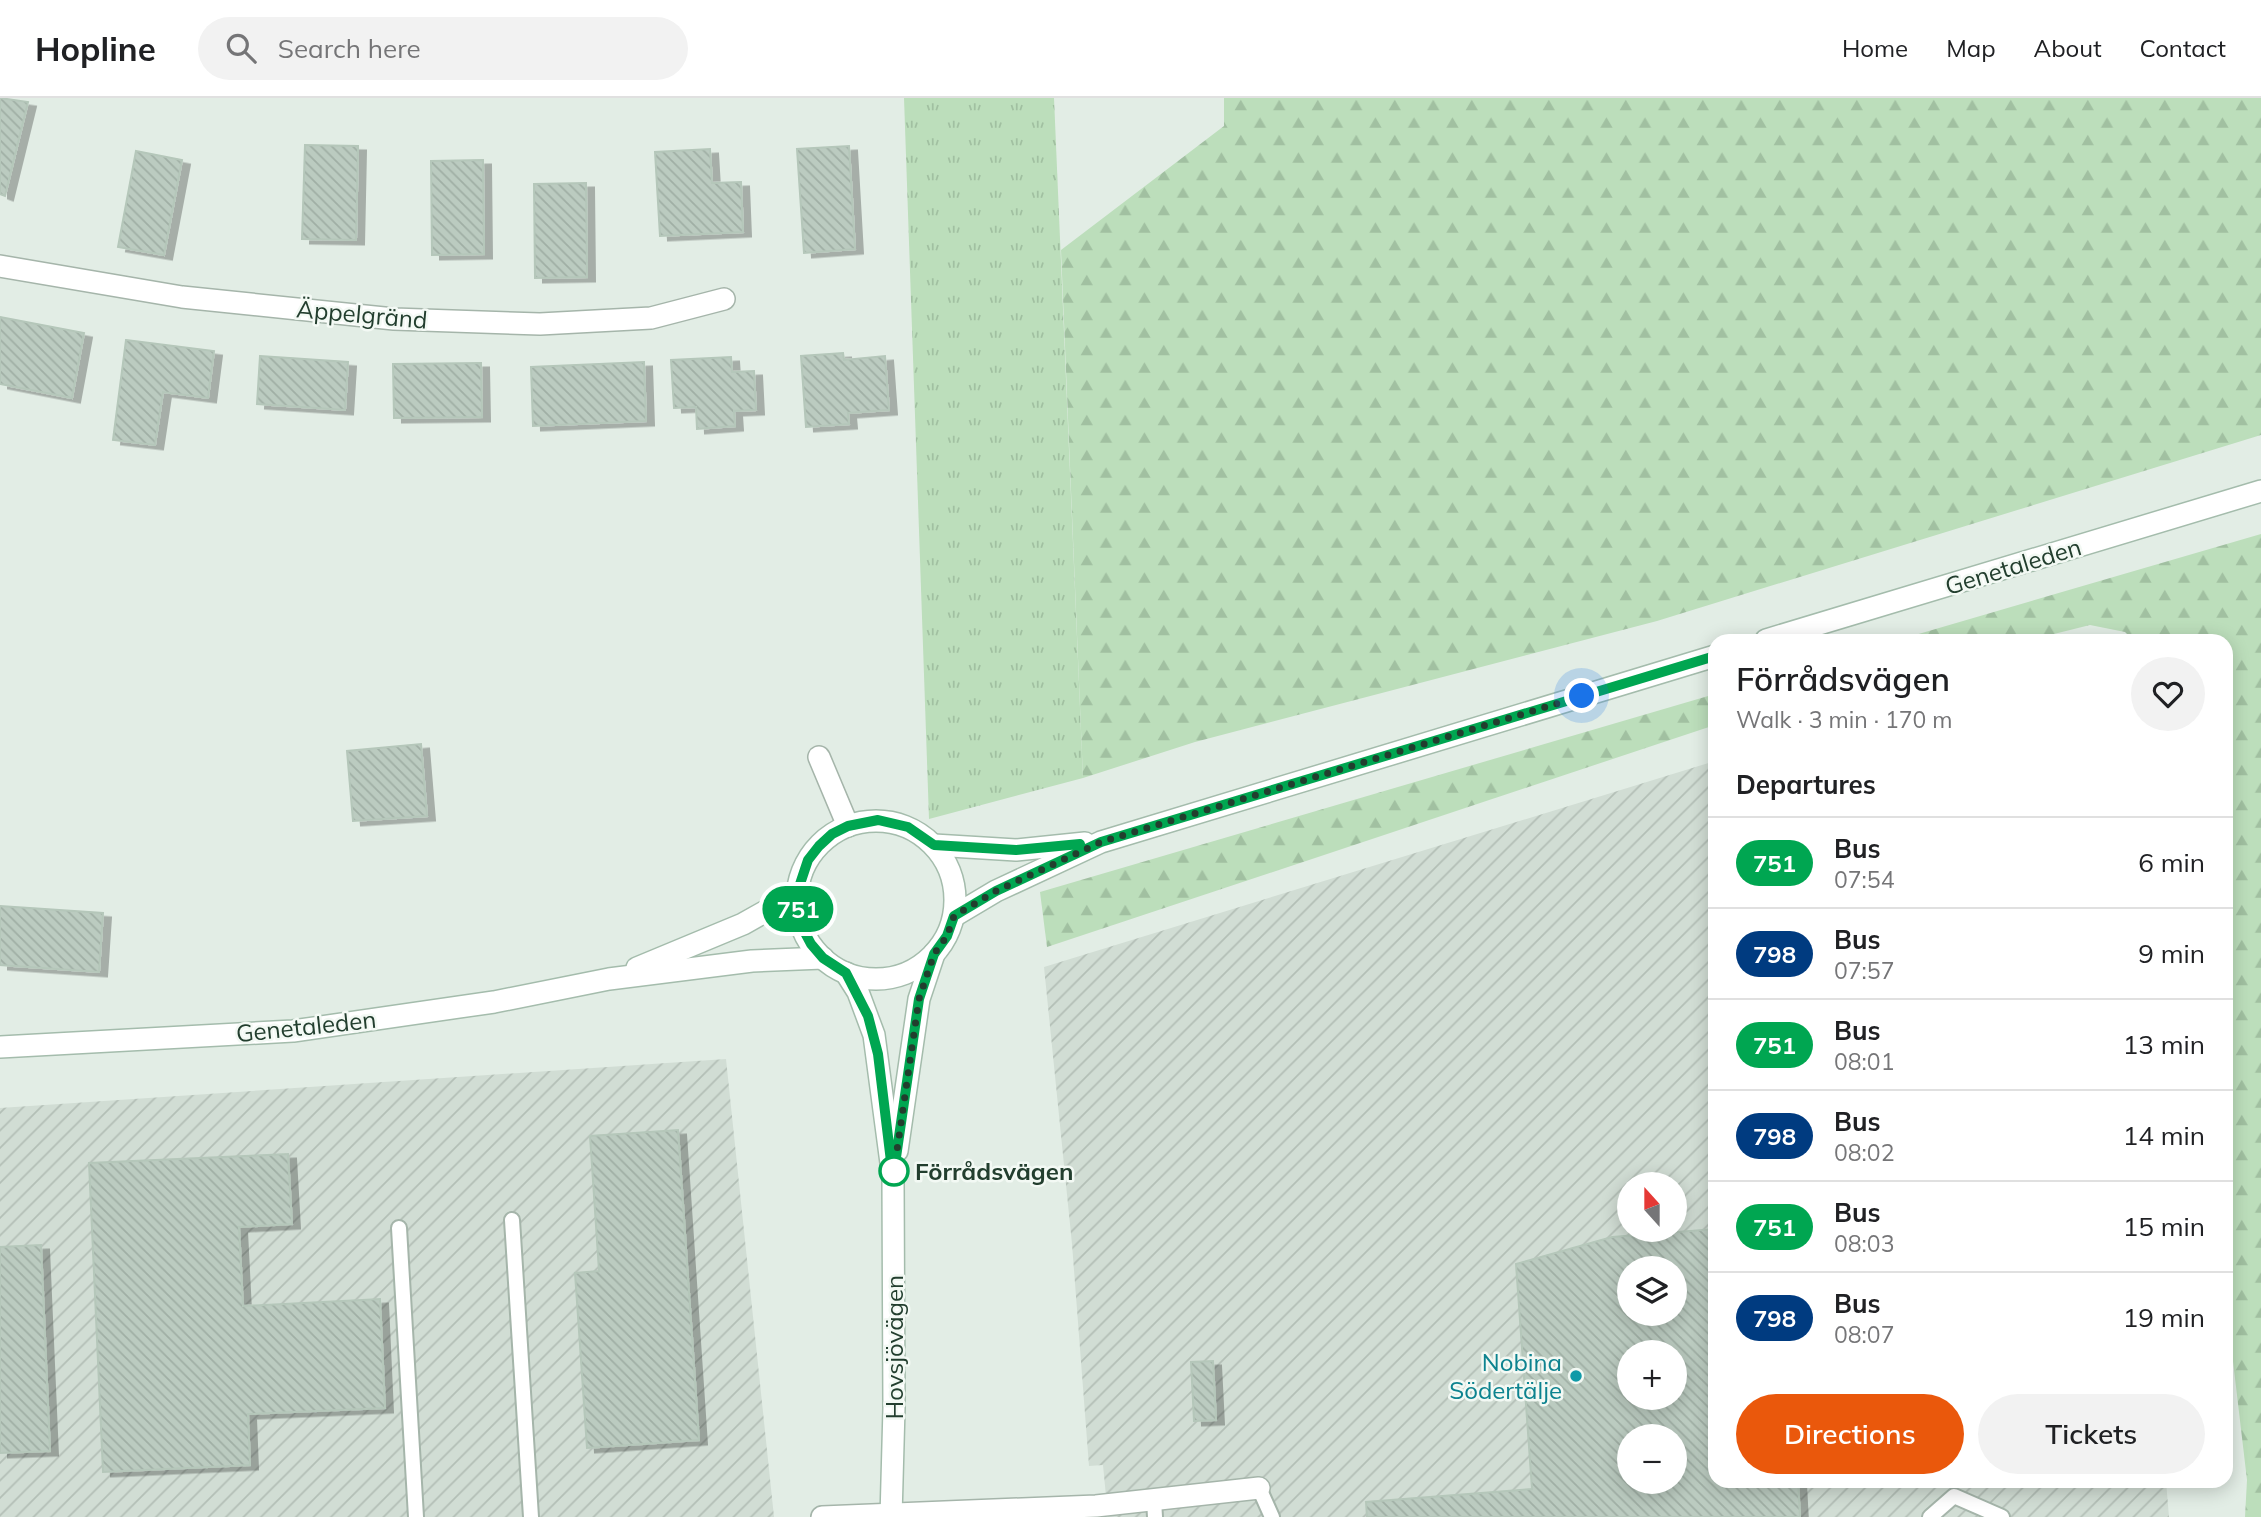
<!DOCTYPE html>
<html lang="en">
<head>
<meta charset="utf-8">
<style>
  :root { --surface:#fff; --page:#f2f2f2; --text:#202124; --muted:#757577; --line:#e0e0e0; --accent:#ea580c }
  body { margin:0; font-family:Mulish,sans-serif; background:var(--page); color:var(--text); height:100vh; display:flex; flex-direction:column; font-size:26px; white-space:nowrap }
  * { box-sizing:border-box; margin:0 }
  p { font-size:23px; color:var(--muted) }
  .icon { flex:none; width:38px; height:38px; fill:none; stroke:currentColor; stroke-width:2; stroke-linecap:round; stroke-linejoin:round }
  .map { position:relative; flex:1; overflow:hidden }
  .side { position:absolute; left:1708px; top:536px; width:525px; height:854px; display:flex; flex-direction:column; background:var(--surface); border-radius:21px; box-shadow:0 4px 18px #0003 }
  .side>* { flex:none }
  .badge { padding:0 14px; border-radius:23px; font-size:24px; line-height:46px }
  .needle { width:46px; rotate:339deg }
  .fabs { position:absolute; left:1617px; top:1074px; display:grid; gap:14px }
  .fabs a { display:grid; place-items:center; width:70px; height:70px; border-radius:50%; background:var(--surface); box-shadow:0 4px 18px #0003; font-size:35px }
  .you { position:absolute; width:35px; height:35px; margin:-18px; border:5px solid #fff; border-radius:50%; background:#1a73e8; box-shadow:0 0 0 10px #1a73e833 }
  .map>.badge { position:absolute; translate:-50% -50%; box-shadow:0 0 0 4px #fff }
  h2 { padding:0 28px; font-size:26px; line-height:63px }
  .round { display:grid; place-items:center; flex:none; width:74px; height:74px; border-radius:37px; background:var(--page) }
  .head { display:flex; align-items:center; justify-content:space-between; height:119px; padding:0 28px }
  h1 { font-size:33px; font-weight:600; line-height:52px }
  .primary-button { display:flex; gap:14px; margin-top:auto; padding:14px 28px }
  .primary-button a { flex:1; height:80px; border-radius:42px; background:var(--accent); color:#fff; font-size:28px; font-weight:600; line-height:80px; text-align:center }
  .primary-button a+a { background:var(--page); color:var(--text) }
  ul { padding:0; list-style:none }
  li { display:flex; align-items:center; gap:21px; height:91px; padding:0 28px; border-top:2px solid var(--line) }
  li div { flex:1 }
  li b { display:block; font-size:26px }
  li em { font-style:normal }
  li .badge { min-width:77px; font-weight:700; text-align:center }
  header { display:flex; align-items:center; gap:42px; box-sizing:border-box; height:98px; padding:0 35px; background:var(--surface); border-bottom:2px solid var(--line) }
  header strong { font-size:33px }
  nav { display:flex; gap:38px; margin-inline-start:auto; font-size:24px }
  .search { width:490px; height:63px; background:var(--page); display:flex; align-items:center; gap:18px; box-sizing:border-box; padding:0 24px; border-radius:38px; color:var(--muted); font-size:26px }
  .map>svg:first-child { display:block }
  .industrial { fill:url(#industrial-furrows); fill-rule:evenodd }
  .grass { fill:url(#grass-tufts) }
  .forest { fill:url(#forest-firs) }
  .building { fill:url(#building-back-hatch); stroke:#b5c7ba; stroke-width:2; fill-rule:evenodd; filter:url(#shadow) }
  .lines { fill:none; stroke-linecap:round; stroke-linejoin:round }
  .lane-casing { stroke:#a5b5aa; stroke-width:18 }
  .street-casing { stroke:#a5b5aa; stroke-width:24 }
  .secondary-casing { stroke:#a4bcac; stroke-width:24 }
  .lane { stroke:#fff; stroke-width:14 }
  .street { stroke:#fff; stroke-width:21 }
  .secondary { stroke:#fff; stroke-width:21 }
  .line-casing { stroke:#fff; stroke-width:16 }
  .line { stroke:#00a651; stroke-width:10 }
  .walk { stroke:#223e2e; stroke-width:7; stroke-dasharray:0 12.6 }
  .stop-dot { fill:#fff; stroke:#00a651; stroke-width:3.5 }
  .culture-dot { fill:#0f9aa8; stroke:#f3f9f4; stroke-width:2.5 }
  .labels { text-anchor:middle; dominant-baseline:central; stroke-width:5; stroke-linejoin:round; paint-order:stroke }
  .street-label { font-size:24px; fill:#223e2e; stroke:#f3f9f4 }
  .stop-label { font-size:24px; font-weight:bold; fill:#223e2e; stroke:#f3f9f4; text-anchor:start }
  .culture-label { font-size:24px; fill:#0d838f; stroke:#f3f9f4; text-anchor:end }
</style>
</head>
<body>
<header>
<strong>Hopline</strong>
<div class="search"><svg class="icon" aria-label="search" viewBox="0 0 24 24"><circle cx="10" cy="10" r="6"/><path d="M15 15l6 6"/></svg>Search here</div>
<nav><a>Home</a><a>Map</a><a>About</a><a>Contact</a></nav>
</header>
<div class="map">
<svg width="2261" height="1419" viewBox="0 0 2261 1419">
  <defs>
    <pattern id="industrial-furrows" width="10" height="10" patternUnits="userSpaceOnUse" patternTransform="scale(1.75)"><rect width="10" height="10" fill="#d1ddd4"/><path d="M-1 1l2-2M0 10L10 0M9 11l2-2" fill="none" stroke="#b3bfb6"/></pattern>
    <pattern id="grass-tufts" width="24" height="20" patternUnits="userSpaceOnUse" patternTransform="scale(1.75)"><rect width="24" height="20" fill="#bcdebb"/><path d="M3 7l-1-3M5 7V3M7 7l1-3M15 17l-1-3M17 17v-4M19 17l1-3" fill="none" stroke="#a1c0a1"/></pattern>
    <pattern id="forest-firs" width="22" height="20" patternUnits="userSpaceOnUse" patternTransform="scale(1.75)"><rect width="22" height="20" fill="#bcdebb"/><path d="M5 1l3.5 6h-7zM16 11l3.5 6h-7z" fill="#a1c0a1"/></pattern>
    <pattern id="building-back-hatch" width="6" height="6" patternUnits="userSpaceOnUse" patternTransform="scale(1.75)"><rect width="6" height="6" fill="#bbcbc0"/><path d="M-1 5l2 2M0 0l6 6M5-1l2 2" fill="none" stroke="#a0afa5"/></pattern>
    <filter id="shadow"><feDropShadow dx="8" dy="4.5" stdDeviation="0" flood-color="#0004"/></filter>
  </defs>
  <rect width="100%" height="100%" fill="#e2ede5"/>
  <g class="industrial">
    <path d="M1715,663V1382L2166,1383L2169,1419H1108L1103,1367L1089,1368L1072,1146L1044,869ZM1629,1087H1675V1132H1629ZM1629,1171H1675V1216H1629ZM1629,1255H1675V1300H1629ZM1629,1339H1675V1384H1629Z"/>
    <path d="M726,961L774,1419H0V1010Z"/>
  </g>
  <path class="grass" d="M904,0H1054L1083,680L929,721Z"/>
  <g class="forest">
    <path d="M1224,0H2261V337L1657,523L1195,644L1083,680L1061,152L1224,28Z"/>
    <path d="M2261,436V1419H2245L2247,1382L2226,1204V542H2133L2125,534L2090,527L2030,542H1898Z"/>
    <path d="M1715,596V627L1047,849L1040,794Z"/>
  </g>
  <g class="building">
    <path d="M0,0L28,4L5,98L0,96Z"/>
    <path d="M305,47L358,48L356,142L302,141Z"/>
    <path d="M849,48L855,151L804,155L797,51Z"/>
    <path d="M710,51L712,85L741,84L743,134L660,138L655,54Z"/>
    <path d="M136,53L182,62L164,157L118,149Z"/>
    <path d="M483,62L484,156L432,157L431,63Z"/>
    <path d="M586,85L587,179L535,180L534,86Z"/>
    <path d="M0,219L84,235L72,300L0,286Z"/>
    <path d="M126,242L214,253L208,300L163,294L155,347L113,342Z"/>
    <path d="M843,255L844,262L885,258L889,312L848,315L849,326L806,329L801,258Z"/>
    <path d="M260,258L348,264L345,312L257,306Z"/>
    <path d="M731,259L732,274L754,273L756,312L734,313L735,328L697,331L696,309L674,310L671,262Z"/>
    <path d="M644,264L646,323L533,328L531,269Z"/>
    <path d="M481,265L482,319L394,320L393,266Z"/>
    <path d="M421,646L427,718L353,723L347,653Z"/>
    <path d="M0,808L103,815L99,874L0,867Z"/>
    <path d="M678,1032L699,1342L587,1350L575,1175L599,1173L590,1038Z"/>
    <path d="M288,1056L292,1126L239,1129L243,1208L380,1201L385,1310L248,1316L250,1367L103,1374L89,1065Z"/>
    <path d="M1715,1131V1382H1798L1800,1419H1367L1366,1404L1532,1391L1516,1166L1612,1139ZM1629,1171H1675V1216H1629ZM1629,1255H1675V1300H1629ZM1629,1339H1675V1384H1629Z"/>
    <path d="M41,1147L50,1353L0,1355V1149Z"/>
    <path d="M1213,1263L1216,1322L1194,1323L1191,1264Z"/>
  </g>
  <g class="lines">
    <defs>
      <g id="lane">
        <path d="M512,1122L531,1419"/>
        <path d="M399,1130L416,1419"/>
        <path d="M1259,1390L1272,1419"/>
        <path d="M1154,1402L1155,1419"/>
        <path d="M1930,1419L1954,1398L2002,1419"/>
      </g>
      <g id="street">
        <path d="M0,168L182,199L394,221L540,226L651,220L724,201"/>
        <path d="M819,659L848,728"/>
        <path d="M822,1419L1096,1408L1259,1390"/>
      </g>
      <g id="secondary">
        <path d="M1766,542L2261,393"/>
        <circle cx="876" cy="802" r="79"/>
        <path d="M934,747L1016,752L1085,745"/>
        <path d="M954,818L996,793L1101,744L1715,558"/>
        <path d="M637,870L743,826L798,795"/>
        <path d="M846,875L858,894L874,937L893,1080L894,1310L891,1419"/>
        <path d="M0,949L293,933L494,904L609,881L752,863L823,860"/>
        <path d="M897,1053L919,901L934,856"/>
      </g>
    </defs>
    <use href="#lane" class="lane-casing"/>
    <use href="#street" class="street-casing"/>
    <use href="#secondary" class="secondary-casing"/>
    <use href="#lane" class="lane"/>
    <use href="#street" class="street"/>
    <use href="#secondary" class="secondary"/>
  </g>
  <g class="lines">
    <defs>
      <path id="line" d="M1080,746L1016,752L934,747L908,729L878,722L848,728L832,736L819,748L808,762L797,795L798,813L803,831L811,846L823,860L846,875L868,918L878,956L893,1080L919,901L934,856L947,838L954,818L996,793L1101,744L1715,558"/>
    </defs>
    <use href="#line" class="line-casing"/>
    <use href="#line" class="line"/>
    <path class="walk" d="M894,1073L893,1080L919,901L934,856L947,838L954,818L996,793L1101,744L1582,598"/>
  </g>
  <circle class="stop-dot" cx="894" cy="1073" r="14"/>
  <circle class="culture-dot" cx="1576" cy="1278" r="7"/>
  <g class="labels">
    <g class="street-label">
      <text transform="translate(362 216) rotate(5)">Äppelgränd</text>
      <text transform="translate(2013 468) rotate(-17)">Genetaleden</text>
      <text transform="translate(306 928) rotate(-6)">Genetaleden</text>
      <text transform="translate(894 1249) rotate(-90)">Hovsjövägen</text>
    </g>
    <g class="stop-label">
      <text x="915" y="1073">Förrådsvägen</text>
    </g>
    <g class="culture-label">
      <text x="1562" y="1264">Nobina<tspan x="1562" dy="28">Södertälje</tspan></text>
    </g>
  </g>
</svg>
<div class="fabs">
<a><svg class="needle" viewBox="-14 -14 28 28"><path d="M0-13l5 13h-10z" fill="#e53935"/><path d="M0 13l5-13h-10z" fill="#757577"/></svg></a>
<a><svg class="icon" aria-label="layers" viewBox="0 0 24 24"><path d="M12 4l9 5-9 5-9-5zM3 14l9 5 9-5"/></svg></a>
<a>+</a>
<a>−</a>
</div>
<div class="you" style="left:1582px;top:598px"></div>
<b class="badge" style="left:798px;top:811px;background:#00a651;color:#fff">751</b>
<section class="side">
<div class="head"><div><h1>Förrådsvägen</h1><p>Walk · 3 min · 170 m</p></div><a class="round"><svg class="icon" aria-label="heart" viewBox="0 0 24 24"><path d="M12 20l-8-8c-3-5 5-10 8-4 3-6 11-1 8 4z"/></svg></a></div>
<h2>Departures</h2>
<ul>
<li><span class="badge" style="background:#00a651;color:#fff">751</span><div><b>Bus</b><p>07:54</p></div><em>6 min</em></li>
<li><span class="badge" style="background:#003b80;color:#fff">798</span><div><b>Bus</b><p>07:57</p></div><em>9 min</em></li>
<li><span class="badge" style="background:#00a651;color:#fff">751</span><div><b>Bus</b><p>08:01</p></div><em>13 min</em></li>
<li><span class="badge" style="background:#003b80;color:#fff">798</span><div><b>Bus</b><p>08:02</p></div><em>14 min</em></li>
<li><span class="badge" style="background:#00a651;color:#fff">751</span><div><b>Bus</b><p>08:03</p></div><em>15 min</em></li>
<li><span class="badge" style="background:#003b80;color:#fff">798</span><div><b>Bus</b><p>08:07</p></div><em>19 min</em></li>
</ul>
<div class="primary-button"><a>Directions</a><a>Tickets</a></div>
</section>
</div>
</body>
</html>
